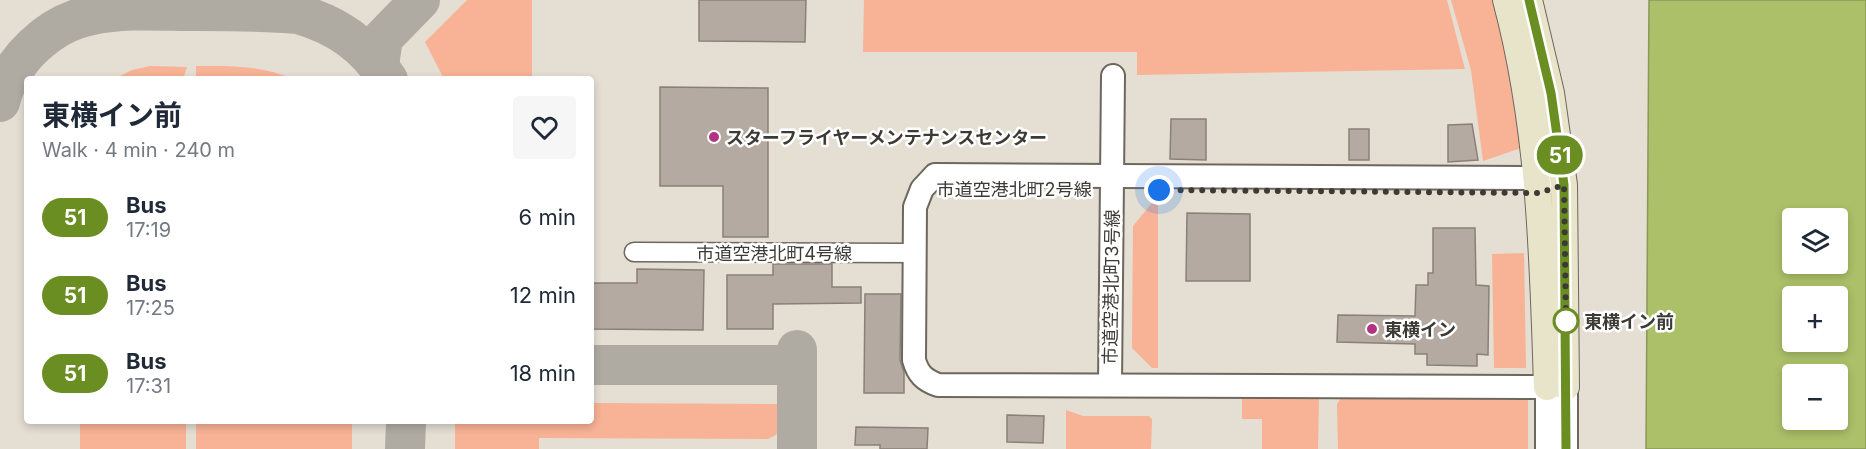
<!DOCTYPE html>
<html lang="en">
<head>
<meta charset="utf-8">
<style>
  :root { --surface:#fff; --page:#f6f6f7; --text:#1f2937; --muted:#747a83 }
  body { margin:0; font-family:Inter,"Noto Sans JP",sans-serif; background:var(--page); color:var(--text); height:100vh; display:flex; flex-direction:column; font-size:22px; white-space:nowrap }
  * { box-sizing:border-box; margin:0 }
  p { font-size:20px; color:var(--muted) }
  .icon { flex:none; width:33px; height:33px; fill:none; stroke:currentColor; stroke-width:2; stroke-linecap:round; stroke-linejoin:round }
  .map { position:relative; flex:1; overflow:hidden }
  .details { position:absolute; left:24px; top:76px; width:570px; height:348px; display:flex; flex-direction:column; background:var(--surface); border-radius:6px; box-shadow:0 3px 9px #0003 }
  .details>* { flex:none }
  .badge { padding:0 12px; border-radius:20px; font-size:21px; line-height:39px }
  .fabs { position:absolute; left:1782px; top:208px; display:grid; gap:12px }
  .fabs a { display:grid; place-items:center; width:66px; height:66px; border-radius:6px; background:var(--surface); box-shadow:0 3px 9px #0003; font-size:30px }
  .you { position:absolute; width:30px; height:30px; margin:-15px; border:4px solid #fff; border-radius:50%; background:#1a73e8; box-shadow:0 0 0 9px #1a73e833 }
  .map>.badge { position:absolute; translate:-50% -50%; box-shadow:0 0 0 3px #fff }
  .round { display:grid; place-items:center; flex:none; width:63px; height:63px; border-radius:6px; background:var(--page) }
  .summary { display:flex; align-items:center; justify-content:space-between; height:102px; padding:0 18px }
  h1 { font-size:28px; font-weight:700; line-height:45px }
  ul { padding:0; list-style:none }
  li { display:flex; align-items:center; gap:18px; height:78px; padding:0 18px }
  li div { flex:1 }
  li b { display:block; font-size:22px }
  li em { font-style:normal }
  li .badge { min-width:66px; font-weight:700; text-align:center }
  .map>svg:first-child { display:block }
  .green { fill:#f8b295 }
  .water { fill:#acc069; stroke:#8a9859; stroke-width:1.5; fill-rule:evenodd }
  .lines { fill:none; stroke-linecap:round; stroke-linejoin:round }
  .taxiway { stroke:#b0aba2; stroke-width:40 }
  .building { fill:#b4aaa2; stroke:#8a8078; stroke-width:1.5 }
  .minor-casing { stroke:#6d675e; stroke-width:21 }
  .tertiary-casing { stroke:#6d675e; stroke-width:26 }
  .secondary-casing { stroke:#6d675e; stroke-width:28 }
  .minor { stroke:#fff; stroke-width:18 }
  .tertiary { stroke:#fff; stroke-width:22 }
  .secondary { stroke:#e8e4ca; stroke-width:26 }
  .line-casing { stroke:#fff; stroke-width:14 }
  .line { stroke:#6b8e23; stroke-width:9 }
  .walk { stroke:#3c3a35; stroke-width:6; stroke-dasharray:0 10.8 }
  .poi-dot { fill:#b23382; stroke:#fff; stroke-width:2 }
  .stop-dot { fill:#fff; stroke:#6b8e23; stroke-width:3 }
  .labels { text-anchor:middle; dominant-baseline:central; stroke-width:5; stroke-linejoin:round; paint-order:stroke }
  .poi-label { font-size:18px; font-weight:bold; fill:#3c3a35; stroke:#fff; text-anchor:start }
  .street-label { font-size:18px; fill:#3c3a35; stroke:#fff }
  .stop-label { font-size:18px; font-weight:bold; fill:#3c3a35; stroke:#fff; text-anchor:start }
</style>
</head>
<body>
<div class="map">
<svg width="1866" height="449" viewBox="0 0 1866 449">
  <rect width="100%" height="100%" fill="#e4ded3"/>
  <g class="green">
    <path d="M467,0H532V79H444L425,42Z"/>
    <path d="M864,0H1447L1465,69L1137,75V52H863Z"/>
    <path d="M1451,0H1494L1509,62L1524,147L1483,161L1471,70Z"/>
    <path d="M150,66L187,67L183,79H114L132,70Z"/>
    <path d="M196,66C230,66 261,65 293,79H196Z"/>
    <path d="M1158,202V368H1152L1132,348L1133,226L1152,203Z"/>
    <path d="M1524,253L1526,368H1494L1492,254Z"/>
    <path d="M1242,396L1319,399L1318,449H1262V419H1242Z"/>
    <path d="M1348,397L1528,400V449H1338L1337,404L1341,398Z"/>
    <path d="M591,403L781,404V425L776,435L768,439L539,438V449H455V422H591Z"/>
    <path d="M1066,410L1083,416H1149L1152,419L1151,449H1066Z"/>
    <rect x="80" y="422" width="106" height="27"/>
    <rect x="196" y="422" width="156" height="27"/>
  </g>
  <path class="water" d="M1649,0H1866V449H1646ZM1792,219H1838V264H1792ZM1792,297H1838V342H1792ZM1792,375H1838V420H1792Z"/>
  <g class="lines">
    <g class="taxiway">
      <path d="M379,65L383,38L420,0"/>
      <path d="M0,102C10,61 49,23 92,15C126,8 162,11 197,11C231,11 264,11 298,14C337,25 366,45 388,80"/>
      <path d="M591,365H781L788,367L797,377"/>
      <path d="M405,449L406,422"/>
      <path d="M797,449V350"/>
    </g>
  </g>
  <g class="building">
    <path d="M699,0H806L805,42L699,41Z"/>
    <path d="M660,87L768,88V237H723V186H660Z"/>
    <path d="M1171,119H1206V160L1170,159Z"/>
    <path d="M1472,124L1478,160L1448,162V125Z"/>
    <rect x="1349" y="129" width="20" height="31"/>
    <path d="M1187,213L1250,214V281H1186Z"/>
    <path d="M1433,228H1475L1476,285L1489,286L1488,355L1477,354V366L1427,365V354H1415V344L1337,342L1338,315L1415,316L1416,285H1428V273H1433Z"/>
    <path d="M773,264H832V287H861V303L773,304V329H727V275H773Z"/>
    <path d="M637,269L704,270L703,330L591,329V283H637Z"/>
    <path d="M865,294H901L900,360L904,372V393H864Z"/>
    <path d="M1007,415L1044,416L1043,443L1007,442Z"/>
    <path d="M856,427L928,428L927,449H880V445H855Z"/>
  </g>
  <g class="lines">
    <defs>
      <path id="minor" d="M634,252L915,253"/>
      <g id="tertiary">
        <path d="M1110,385L1113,76"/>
        <path d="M1547,449V387L938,385C924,380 918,374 914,360L915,207L922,189L935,175L1537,178L1564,185"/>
        <path d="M1566,449V387"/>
      </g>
      <g id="secondary">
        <path d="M1506,0C1540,127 1543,257 1547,387"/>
        <path d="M1529,0L1551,93L1564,185L1566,387"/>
      </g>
    </defs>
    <use href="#minor" class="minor-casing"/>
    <use href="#tertiary" class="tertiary-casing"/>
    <use href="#secondary" class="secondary-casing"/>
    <use href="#minor" class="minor"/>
    <use href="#tertiary" class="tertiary"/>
    <use href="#secondary" class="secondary"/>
  </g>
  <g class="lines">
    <defs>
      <path id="line" d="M1529,0L1551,93L1564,185L1566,449"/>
    </defs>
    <use href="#line" class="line-casing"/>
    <use href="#line" class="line"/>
    <path class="walk" d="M1159,190L1539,193L1564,185L1566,321"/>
  </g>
  <g class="poi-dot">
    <circle cx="714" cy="137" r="6"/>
    <circle cx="1372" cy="329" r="6"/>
  </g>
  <circle class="stop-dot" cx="1566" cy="321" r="12"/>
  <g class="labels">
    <g class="poi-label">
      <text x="726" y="137">スターフライヤーメンテナンスセンター</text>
      <text x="1384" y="329">東横イン</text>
    </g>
    <g class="street-label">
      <text x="1014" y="189">市道空港北町2号線</text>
      <text x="774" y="253">市道空港北町4号線</text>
      <text transform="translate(1111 287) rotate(-89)">市道空港北町3号線</text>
    </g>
    <g class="stop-label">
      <text x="1584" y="321">東横イン前</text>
    </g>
  </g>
</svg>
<div class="fabs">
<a><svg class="icon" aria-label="layers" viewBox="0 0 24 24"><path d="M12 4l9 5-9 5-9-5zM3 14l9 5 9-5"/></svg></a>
<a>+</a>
<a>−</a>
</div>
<div class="you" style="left:1159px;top:190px"></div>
<b class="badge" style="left:1560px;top:155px;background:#6b8e23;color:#fff">51</b>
<section class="details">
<div class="summary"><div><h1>東横イン前</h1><p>Walk · 4 min · 240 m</p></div><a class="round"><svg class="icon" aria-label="heart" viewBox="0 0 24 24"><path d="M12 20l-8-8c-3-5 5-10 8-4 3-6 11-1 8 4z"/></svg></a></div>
<ul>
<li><span class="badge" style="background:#6b8e23;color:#fff">51</span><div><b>Bus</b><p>17:19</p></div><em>6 min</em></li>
<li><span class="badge" style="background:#6b8e23;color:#fff">51</span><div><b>Bus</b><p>17:25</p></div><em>12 min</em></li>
<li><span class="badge" style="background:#6b8e23;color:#fff">51</span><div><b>Bus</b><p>17:31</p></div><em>18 min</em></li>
</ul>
</section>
</div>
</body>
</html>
